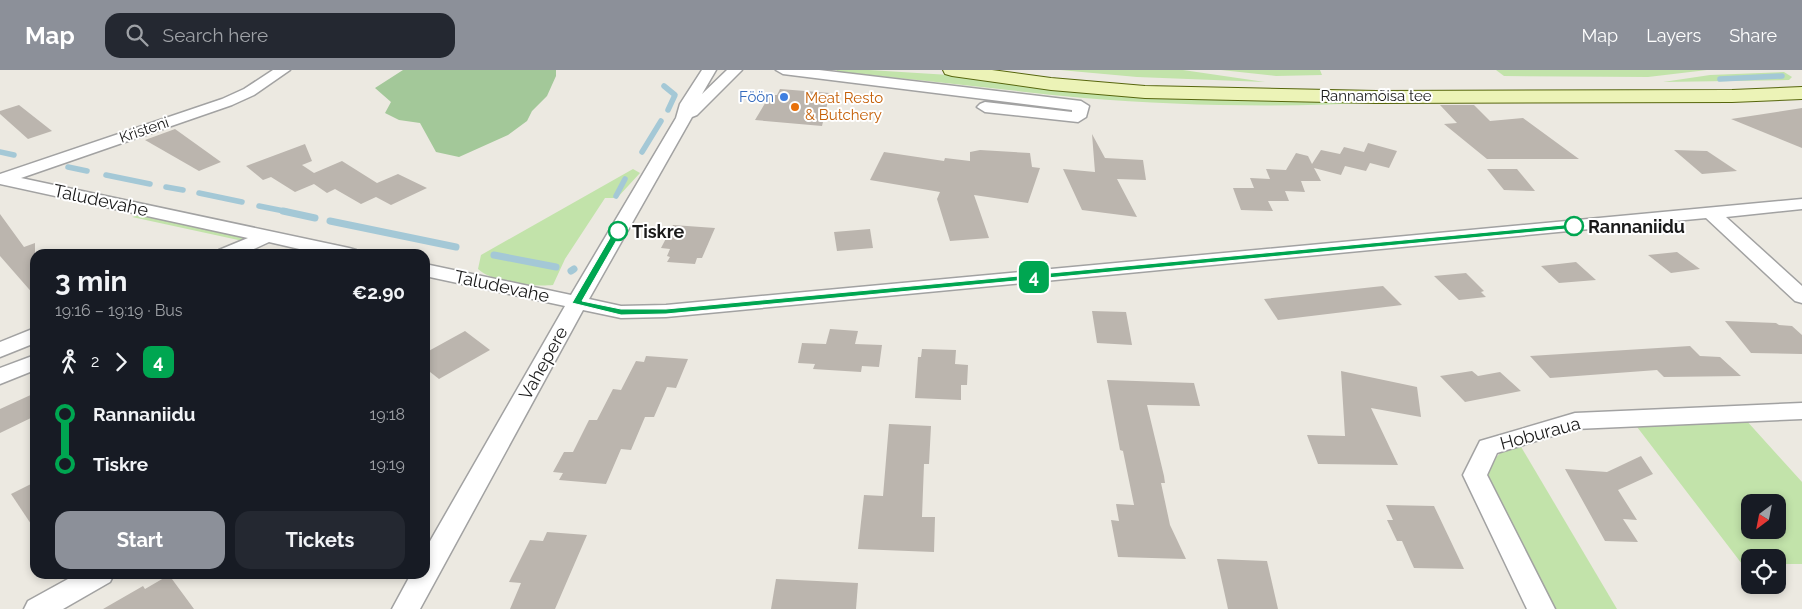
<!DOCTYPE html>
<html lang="en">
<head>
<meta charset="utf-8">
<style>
  :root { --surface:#171b24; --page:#242831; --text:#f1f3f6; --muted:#9ea1a6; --accent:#8c9099 }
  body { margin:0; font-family:Raleway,sans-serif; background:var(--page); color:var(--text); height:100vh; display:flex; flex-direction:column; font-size:19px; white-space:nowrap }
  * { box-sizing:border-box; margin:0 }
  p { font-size:16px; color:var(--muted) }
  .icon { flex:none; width:28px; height:28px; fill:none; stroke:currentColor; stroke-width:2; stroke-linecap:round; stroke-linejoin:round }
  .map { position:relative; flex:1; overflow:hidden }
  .panel { position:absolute; left:30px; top:179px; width:400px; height:330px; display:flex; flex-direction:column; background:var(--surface); border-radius:15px; box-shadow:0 2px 8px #0003 }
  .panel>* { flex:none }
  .badge { padding:0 10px; border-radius:8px; font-size:18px; line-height:32px }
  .needle { width:32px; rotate:212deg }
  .controls { position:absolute; left:1741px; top:424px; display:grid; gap:10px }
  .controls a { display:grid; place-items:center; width:45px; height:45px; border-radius:10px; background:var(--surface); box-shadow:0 2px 8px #0003; font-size:25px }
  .map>.badge { position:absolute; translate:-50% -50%; box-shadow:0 0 0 2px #fff }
  .legs { display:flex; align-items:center; gap:8px; height:55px; padding:0 25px; font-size:16px }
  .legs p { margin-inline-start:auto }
  .head { display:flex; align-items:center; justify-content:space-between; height:85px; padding:0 25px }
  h1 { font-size:28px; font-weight:700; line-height:38px }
  .button { display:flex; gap:10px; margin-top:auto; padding:10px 25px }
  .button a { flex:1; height:58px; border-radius:15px; background:var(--accent); color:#fff; font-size:20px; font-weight:700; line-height:58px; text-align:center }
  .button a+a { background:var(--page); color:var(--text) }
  ul { padding:0 25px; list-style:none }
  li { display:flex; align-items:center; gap:18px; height:50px; font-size:19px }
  li i { display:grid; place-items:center; width:8px; height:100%; margin:0 6px; background:currentColor }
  li i::after { content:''; width:12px; height:12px; margin:-6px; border:4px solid; border-radius:50%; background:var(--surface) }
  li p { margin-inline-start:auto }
  li:first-child i { background:linear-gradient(#0000 50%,currentColor 0) }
  li:last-child i { background:linear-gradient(currentColor 50%,#0000 0) }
  header { display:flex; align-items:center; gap:30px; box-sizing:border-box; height:70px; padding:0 25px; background:var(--accent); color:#fff }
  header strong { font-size:24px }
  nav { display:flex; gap:28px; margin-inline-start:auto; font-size:18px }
  .search { width:350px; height:45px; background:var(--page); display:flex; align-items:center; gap:12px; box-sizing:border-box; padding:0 18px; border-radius:15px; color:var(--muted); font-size:19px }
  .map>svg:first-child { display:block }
  .grass { fill:#c2e3aa; fill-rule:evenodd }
  .forest { fill:#a3c899 }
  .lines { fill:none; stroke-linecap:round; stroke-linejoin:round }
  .stream-far1 { stroke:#a4c8d6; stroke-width:5.5 }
  .stream { stroke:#a4c8d6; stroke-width:7 }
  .building { fill:#bbb5ae }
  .street-casing { stroke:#a2a2a2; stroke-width:3 }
  .secondary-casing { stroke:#57660d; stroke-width:2 }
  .street { fill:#fff; fill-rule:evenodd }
  .secondary { fill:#ecf3b7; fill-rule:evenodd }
  .line-1 { fill:#00a651; stroke:#fff }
  .shop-dot { fill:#3f7fe0; stroke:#fff; stroke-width:2 }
  .food-dot { fill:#e8710a; stroke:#fff; stroke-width:2 }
  .stop-1-dot { fill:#fff; stroke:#00a651; stroke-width:2.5 }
  .labels { text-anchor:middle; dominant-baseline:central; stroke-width:4; stroke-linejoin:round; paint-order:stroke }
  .far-street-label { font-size:15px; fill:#1b1b1b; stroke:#fff }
  .far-shop-label { font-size:15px; fill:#366cbe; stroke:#fff; text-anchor:end }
  .far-food-label { font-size:15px; fill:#c56008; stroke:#fff; text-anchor:start }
  .street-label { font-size:18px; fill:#1b1b1b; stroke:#fff }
  .stop-label { font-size:18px; font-weight:bold; fill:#1b1b1b; stroke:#fff; text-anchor:start }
</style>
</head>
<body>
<header>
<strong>Map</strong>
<div class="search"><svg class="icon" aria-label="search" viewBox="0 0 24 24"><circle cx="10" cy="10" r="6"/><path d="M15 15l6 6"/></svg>Search here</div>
<nav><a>Map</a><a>Layers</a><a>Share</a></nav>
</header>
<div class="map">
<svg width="1802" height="539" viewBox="0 0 1802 539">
  <rect width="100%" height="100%" fill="#ece9e1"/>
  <g class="grass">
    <path d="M837,0H869L1383,32C1284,38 1183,36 1084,28C1001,20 919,9 836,2Z"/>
    <path d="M1060,0H1183L1265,12L1137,7Z"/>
    <path d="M1221,0H1320L1322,5L1276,6Z"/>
    <path d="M1496,0H1707L1648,7L1504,6Z"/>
    <path d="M1784,2L1792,7L1789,10L1663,12L1710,5Z"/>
    <path d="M633,99L640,103L617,128H605L565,189L553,215C533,217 493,213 478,199L481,185Z"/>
    <path d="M145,144L244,166L243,171L132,147Z"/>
    <path d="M1745,349L1802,412V494H1778V488H1750V494H1742L1634,353ZM1750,432H1778V460H1750Z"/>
    <path d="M1520,375L1617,539H1552L1489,417L1488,396L1504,379Z"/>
  </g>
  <path class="forest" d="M403,0H556V6L547,26L532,41L527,51L508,65L459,87L436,82L420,53L399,50L385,43L391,32L375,18Z"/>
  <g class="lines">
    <g class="stream-far1">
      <path d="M1720,9L1782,6"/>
      <path d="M664,16L675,25L668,40"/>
      <path d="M0,82L14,85"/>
      <path d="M642,82L661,51"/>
      <path d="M68,97L87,101"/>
      <path d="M106,105L150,114"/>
      <path d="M166,117L183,120"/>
      <path d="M199,123L242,132"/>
      <path d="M616,126L625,109"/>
      <path d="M259,136L289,142"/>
    </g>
    <g class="stream">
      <path d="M283,141L315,148"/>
      <path d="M330,151L456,177"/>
      <path d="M494,185L556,197"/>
      <path d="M571,201L574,199"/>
    </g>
  </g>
  <g class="building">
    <path d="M780,19L830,23L822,56L755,50L770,25H777Z"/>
    <path d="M19,35L52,61L28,69L0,44V41Z"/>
    <path d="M1440,35H1474L1490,51L1523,48L1579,89H1487L1444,54L1457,53Z"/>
    <path d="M1802,38V78L1731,49Z"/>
    <path d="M175,59L221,92L199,101L145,70Z"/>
    <path d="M1092,64L1105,88L1143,90L1146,110L1117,109L1137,147L1082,140L1063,99L1095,102Z"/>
    <path d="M1368,73L1397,81L1389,98L1370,93L1366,101L1345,96L1341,105L1314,98L1321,111H1301L1305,122L1285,121L1289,131H1268L1273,141L1241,140L1233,118H1254L1250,108L1270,109L1266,99L1286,100L1296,83L1308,86L1312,94L1321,80L1340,84L1344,77L1364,82Z"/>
    <path d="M305,74L312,91L302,95L314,103L342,91L377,113L398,104L427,118L391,135L376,127L361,134L335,119L327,123L314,114L295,122L271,107L263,110L246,96Z"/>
    <path d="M980,80L1030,83L1032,97L1040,98L1028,133L974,125L989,168L950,171L937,129L940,122L870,110L884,82L944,91L945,88L970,91V82Z"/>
    <path d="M1674,80L1707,81L1737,101L1702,104Z"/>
    <path d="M1487,99H1517L1535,121L1504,120Z"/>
    <path d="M0,144L24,177L35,173V226L0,186Z"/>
    <path d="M673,155L715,158L702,188H697L695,194L667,192L670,187L667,186L670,179L661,178Z"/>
    <path d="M870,159L873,178L837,181L834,162Z"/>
    <path d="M1677,182L1700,199L1671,203L1648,185Z"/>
    <path d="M1576,192L1596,210L1559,213L1541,196Z"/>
    <path d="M1466,203L1484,221L1481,222L1486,227L1459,230L1434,206Z"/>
    <path d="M1383,216L1402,235L1278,250L1264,229Z"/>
    <path d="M1092,241L1126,242L1132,275L1097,273Z"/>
    <path d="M1725,251L1776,253L1779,255L1792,256L1802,265V284L1751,283Z"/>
    <path d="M830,259L858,261L855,274L882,275L879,297L862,296L861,302L813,299L815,294L798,293L802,273L826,274Z"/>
    <path d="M465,261L490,280L439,309L425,298V283Z"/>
    <path d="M1690,276L1700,286L1720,287L1741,306L1664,307L1657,300L1550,308L1530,286Z"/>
    <path d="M922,279L956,280L955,294L968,295L967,315H961V330L915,328L918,287H921Z"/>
    <path d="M646,286L688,289L676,318L667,317L654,347H645L631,380L621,379L606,414L559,410L563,403L553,402L564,382H573L589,350H597L613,319L621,320L636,291L644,292Z"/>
    <path d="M1341,301L1417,317L1421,347L1371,338L1398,395L1318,394L1307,365L1345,366Z"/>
    <path d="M1472,301L1478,306L1500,302L1521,321L1465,332L1440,306Z"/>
    <path d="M1107,310L1194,313L1200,336L1147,335L1164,406L1165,413H1161L1170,455L1186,489L1118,487L1111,450L1119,451L1116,434L1134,435L1123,381L1120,380Z"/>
    <path d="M35,323V346L0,363V339Z"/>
    <path d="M889,354L931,356L929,394H924L922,447H935L934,482L858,479L864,425L883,426Z"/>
    <path d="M1641,386L1653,404L1618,420L1637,450L1623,449L1638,472L1605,471L1565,399L1607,402Z"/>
    <path d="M35,412V460L11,424Z"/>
    <path d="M1386,435L1434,436L1464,499L1414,498L1402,471H1397L1387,450H1393Z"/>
    <path d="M547,462L587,465L555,539H510L521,513L509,512L530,470L543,471Z"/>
    <path d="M1217,489L1267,491L1278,539H1228Z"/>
    <path d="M169,505L194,539H103L143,516L145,519Z"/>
    <path d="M776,509L858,513L856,539H771Z"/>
  </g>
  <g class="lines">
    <defs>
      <g id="street">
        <path d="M273,0H290L254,25L232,35L21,108L349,178L356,180L358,184H321L269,172L243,184H217L219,180L248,168L0,114V104L222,29L244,19Z"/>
        <path d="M702,0H716L702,24L727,0H742L697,45L692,47L589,229L621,236L666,235L1802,129V139L1726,147L1802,216V233L1795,231L1706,148L666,247L621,248L583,240L420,539H392L411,504H425V480L565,236L425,206V194L571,225L676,48L680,34Z"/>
        <path d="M776,0H819L1081,31L1089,36L1086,47L1078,52L985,42L977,37L980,34L985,32L1072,42V40L783,4Z"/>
        <path d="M35,258V273L0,287V272Z"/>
        <path d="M35,285V300L0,314V298Z"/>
        <path d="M1802,333V349L1575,359L1497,383L1487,405L1555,539H1527L1463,405L1480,371L1575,343Z"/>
        <path d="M77,504H114L110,512L63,539H24L28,531Z"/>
      </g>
      <path id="secondary" d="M943,0H992L1051,8L1145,16L1376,21L1732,20L1802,17V29L1732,32L1376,33L1145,28L1051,20L952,6L945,4Z"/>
    </defs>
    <use href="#street" class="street-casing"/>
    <use href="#secondary" class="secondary-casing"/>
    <use href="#street" class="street"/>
    <use href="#secondary" class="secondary"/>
  </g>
  <path class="line-1" d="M1574,154L1577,155V158L666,244L621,245L572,233L614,161L618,158L622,161L582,231L621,239H666Z"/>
  <circle class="shop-dot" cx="784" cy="27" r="5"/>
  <circle class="food-dot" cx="795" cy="37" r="5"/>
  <g class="stop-1-dot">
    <circle cx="1574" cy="156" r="9"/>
    <circle cx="618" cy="161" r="9"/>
  </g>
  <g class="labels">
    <g class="far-street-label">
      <text x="1376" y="26">Rannamõisa tee</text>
      <text transform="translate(144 60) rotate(-19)">Kristeni</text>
    </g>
    <g class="far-shop-label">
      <text x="774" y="27">Föön</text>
    </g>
    <g class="far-food-label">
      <text x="805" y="28">Meat Resto<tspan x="805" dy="17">&amp; Butchery</tspan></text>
    </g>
    <g class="street-label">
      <text transform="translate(101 130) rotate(12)">Taludevahe</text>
      <text transform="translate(502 216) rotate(12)">Taludevahe</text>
      <text transform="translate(543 293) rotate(-61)">Vahepere</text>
      <text transform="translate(1540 363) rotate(-15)">Hoburaua</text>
    </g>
    <g class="stop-label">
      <text x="1588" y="156">Rannaniidu</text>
      <text x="632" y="161">Tiskre</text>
    </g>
  </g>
</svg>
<div class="controls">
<a><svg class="needle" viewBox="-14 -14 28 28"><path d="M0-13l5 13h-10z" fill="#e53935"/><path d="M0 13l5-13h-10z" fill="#9ea1a6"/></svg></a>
<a><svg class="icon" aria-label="locate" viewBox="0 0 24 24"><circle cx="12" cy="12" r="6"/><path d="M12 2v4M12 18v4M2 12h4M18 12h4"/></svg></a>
</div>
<b class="badge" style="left:1034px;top:207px;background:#00a651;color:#fff">4</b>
<section class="panel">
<div class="head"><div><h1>3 min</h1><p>19:16 – 19:19 · Bus</p></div><b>€2.90</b></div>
<div class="legs"><svg class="icon" aria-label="walk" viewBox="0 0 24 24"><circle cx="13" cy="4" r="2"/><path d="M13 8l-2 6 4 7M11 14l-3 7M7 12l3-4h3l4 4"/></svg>2<svg class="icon" aria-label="forward" viewBox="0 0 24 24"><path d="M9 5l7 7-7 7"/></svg><b class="badge" style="background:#00a651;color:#fff">4</b></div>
<ul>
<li><i style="color:#00a651"></i><b>Rannaniidu</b><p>19:18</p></li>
<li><i style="color:#00a651"></i><b>Tiskre</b><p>19:19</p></li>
</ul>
<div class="button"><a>Start</a><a>Tickets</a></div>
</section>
</div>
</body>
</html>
